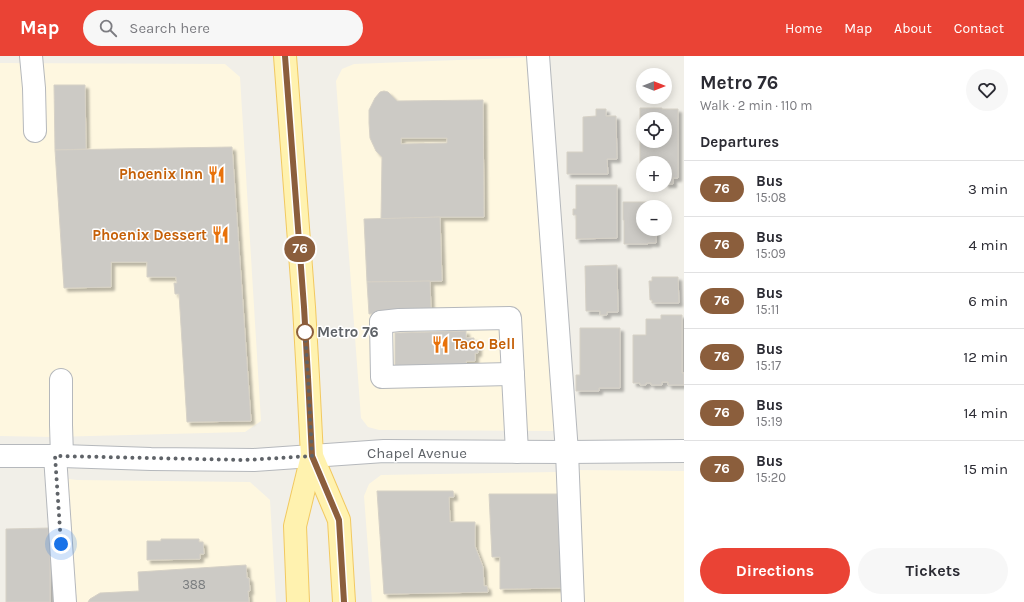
<!DOCTYPE html>
<html lang="en">
<head>
<meta charset="utf-8">
<style>
  :root { --surface:#fff; --page:#f7f7f7; --text:#2b2b33; --muted:#7c7c81; --line:#e1e1e2; --accent:#ea4335 }
  body { margin:0; font-family:Karla,sans-serif; background:var(--page); color:var(--text); height:100vh; display:flex; flex-direction:column; font-size:15px; white-space:nowrap }
  * { box-sizing:border-box; margin:0 }
  p { font-size:13px; color:var(--muted) }
  .icon { flex:none; width:22px; height:22px; fill:none; stroke:currentColor; stroke-width:2; stroke-linecap:round; stroke-linejoin:round }
  .map { position:relative; flex:1; overflow:hidden }
  .side { display:flex; flex-direction:column; background:var(--surface); width:340px }
  .side>* { flex:none }
  .badge { padding:0 8px; border-radius:13px; font-size:14px; line-height:26px }
  .needle { width:26px; rotate:90deg }
  .buttons { position:absolute; left:636px; top:12px; display:grid; gap:8px }
  .buttons a { display:grid; place-items:center; width:36px; height:36px; border-radius:50%; background:var(--surface); box-shadow:0 2px 10px #0003; font-size:20px }
  .you { position:absolute; width:20px; height:20px; margin:-10px; border:3px solid #fff; border-radius:50%; background:#1a73e8; box-shadow:0 0 0 6px #1a73e833 }
  .map>.badge { position:absolute; translate:-50% -50%; box-shadow:0 0 0 2px #fff }
  h2 { padding:0 16px; font-size:15px; line-height:36px }
  .round { display:grid; place-items:center; flex:none; width:42px; height:42px; border-radius:21px; background:var(--page) }
  .head { display:flex; align-items:center; justify-content:space-between; height:68px; padding:0 16px }
  h1 { font-size:19px; font-weight:700; line-height:30px }
  .button { display:flex; gap:8px; margin-top:auto; padding:8px 16px }
  .button a { flex:1; height:46px; border-radius:24px; background:var(--accent); color:#fff; font-size:16px; font-weight:700; line-height:46px; text-align:center }
  .button a+a { background:var(--page); color:var(--text) }
  ul { padding:0; list-style:none }
  li { display:flex; align-items:center; gap:12px; height:56px; padding:0 16px; border-top:1px solid var(--line) }
  li div { flex:1 }
  li b { display:block; font-size:15px }
  li em { font-style:normal }
  li .badge { min-width:44px; font-weight:700; text-align:center }
  header { display:flex; align-items:center; gap:24px; box-sizing:border-box; height:56px; padding:0 20px; background:var(--accent); color:#fff }
  header strong { font-size:19px }
  nav { display:flex; gap:22px; margin-inline-start:auto; font-size:14px }
  .search { width:280px; height:36px; background:var(--page); display:flex; align-items:center; gap:10px; box-sizing:border-box; padding:0 14px; border-radius:22px; color:var(--muted); font-size:15px }
  main { display:flex; flex:1; min-height:0 }
  .map>svg:first-child { display:block }
  .commercial { fill:#fef7e0 }
  .building { fill:#cccac5; stroke:#d6d1c6; fill-rule:evenodd; filter:url(#shadow) }
  .lines { fill:none; stroke-linecap:round; stroke-linejoin:round }
  .minor-casing { stroke:#b5b8bc; stroke-width:24 }
  .major-casing { stroke:#f2c960; stroke-width:24 }
  .minor { stroke:#fff; stroke-width:22 }
  .major { stroke:#fff2af; stroke-width:22 }
  .line-casing { stroke:#fff; stroke-width:9 }
  .line { stroke:#8b5e3c; stroke-width:6 }
  .walk { stroke:#5f6368; stroke-width:4; stroke-dasharray:0 7.2 }
  .stop-dot { fill:#fff; stroke:#8b5e3c; stroke-width:2 }
  .labels { text-anchor:middle; dominant-baseline:central; stroke-width:3; stroke-linejoin:round; paint-order:stroke }
  .number-label { font-size:13px; fill:#7a7d7f }
  .food-label { font-size:15px; font-weight:bold; fill:#c56008; stroke:#fff; text-anchor:end }
  .stop-label { font-size:15px; font-weight:bold; fill:#5f6368; stroke:#fff; text-anchor:start }
  .street-label { font-size:15px; fill:#5f6368; stroke:#fff }
</style>
</head>
<body>
<header>
<strong>Map</strong>
<div class="search"><svg class="icon" aria-label="search" viewBox="0 0 24 24"><circle cx="10" cy="10" r="6"/><path d="M15 15l6 6"/></svg>Search here</div>
<nav><a>Home</a><a>Map</a><a>About</a><a>Contact</a></nav>
</header>
<main>
<div class="map">
<svg width="684" height="546" viewBox="0 0 684 546">
  <defs>
    <filter id="shadow"><feDropShadow dx="3.5" dy="3.5" stdDeviation="1" flood-color="#0004"/></filter>
  </defs>
  <rect width="100%" height="100%" fill="#f1efe8"/>
  <g class="commercial">
    <path d="M533,1L557,375L379,374L368,371L361,362L336,25L342,13L354,8Z"/>
    <path d="M0,7L225,8L240,21L261,365L245,376L52,381L0,380Z"/>
    <path d="M575,414L684,415V546H584Z"/>
    <path d="M557,416L564,546H372L364,440L369,428L381,419Z"/>
    <path d="M62,422L77,424L250,426L270,444L276,546H73Z"/>
  </g>
  <g class="building">
    <path d="M54,29H85L86,93L55,94Z"/>
    <path d="M384,35L388,36L397,45L483,44L484,161H440L381,163L382,101L376,95L370,82L369,67V54L375,42L380,36ZM401,82H447V87L401,88Z"/>
    <path d="M640,52H662V53H678V122H673V128H665V107H643V108H640ZM643,63H665V85H643Z"/>
    <path d="M596,53H606V60H616L617,103H607L608,118H567V96H583V61L596,60Z"/>
    <path d="M232,91L251,365L187,366L179,238H175L174,227H177L176,221H147V206H111V231L64,232L55,94Z"/>
    <path d="M576,129H617V182L576,183V159H573V153H576Z"/>
    <path d="M623,146H648V151H643V173H648V174H656V187H648V188H624V164H623Z"/>
    <path d="M440,161L442,225L367,226L364,163Z"/>
    <path d="M617,209L618,256H607V259H600V255H586L585,210Z"/>
    <path d="M652,221H678L679,247H652V244H650L649,225H652Z"/>
    <path d="M430,225L431,255L369,258L367,226Z"/>
    <path d="M661,259H682V317H684V329H668V326H662V329H651V327H646V329H640V327H633V279H646V263H661Z"/>
    <path d="M580,272H620V332H599V335H576V319H580Z"/>
    <path d="M466,275V282H474V286H478V297H475V305H466L467,310L395,311V277Z"/>
    <path d="M377,435H453L454,441H449L450,466H475V490L483,511L484,530H487L488,536L384,538Z"/>
    <path d="M489,438H557L563,532L500,533V501H492Z"/>
    <path d="M50,472V546H6V473Z"/>
    <path d="M161,483H199V486H203L204,498H200V503L147,504V485H161Z"/>
    <path d="M246,509L247,522H249L250,535H248L249,546H88L90,543L100,537L139,535L138,516Z"/>
  </g>
  <g class="lines">
    <defs>
      <g id="minor">
        <path d="M31,0L34,32L35,75"/>
        <path d="M538,0L567,396L573,546"/>
        <path d="M381,266L399,264L510,262L517,396"/>
        <path d="M381,266L382,321L513,318"/>
        <path d="M61,324V369L62,400"/>
        <path d="M0,400H62L151,403L254,404L384,395L567,396L684,395"/>
        <path d="M55,400L65,546"/>
      </g>
      <g id="major">
        <path d="M285,0L304,251L308,321L312,400L295,470L298,546"/>
        <path d="M312,400L339,464L344,546"/>
      </g>
    </defs>
    <use href="#minor" class="minor-casing"/>
    <use href="#major" class="major-casing"/>
    <use href="#minor" class="minor"/>
    <use href="#major" class="major"/>
  </g>
  <g class="lines">
    <defs>
      <path id="line" d="M285,0L304,251L308,321L312,400L339,464L344,546"/>
    </defs>
    <use href="#line" class="line-casing"/>
    <use href="#line" class="line"/>
    <path class="walk" d="M61,488L55,400L245,404L312,400L308,321L305,276"/>
  </g>
  <defs>
    <symbol id="restaurant-bare" viewBox="-9 -9 18 18"><path d="M-5-6h1v4h1v-4h1v4h1v-4h1v5L-1.5 .5V6h-2V.5L-5-1ZM5-6V6H3V1.5H1.5Q1.5-4 5-6Z" fill="#e8710a" stroke="#fff" stroke-width="2.5" paint-order="stroke"/></symbol>
  </defs>
  <g fill-rule="evenodd">
    <use href="#restaurant-bare" x="204" y="106" width="25" height="25"/>
    <use href="#restaurant-bare" x="208" y="166" width="25" height="25"/>
    <use href="#restaurant-bare" x="428" y="276" width="25" height="25"/>
  </g>
  <circle class="stop-dot" cx="305" cy="276" r="8"/>
  <g class="labels">
    <g class="number-label">
      <text x="194" y="528">388</text>
    </g>
    <g class="food-label">
      <text x="203" y="118">Phoenix Inn</text>
      <text x="207" y="179">Phoenix Dessert</text>
      <text x="453" y="288" text-anchor="start">Taco Bell</text>
    </g>
    <g class="stop-label">
      <text x="317" y="276">Metro 76</text>
    </g>
    <g class="street-label">
      <text x="417" y="397">Chapel Avenue</text>
    </g>
  </g>
</svg>
<div class="buttons">
<a><svg class="needle" viewBox="-14 -14 28 28"><path d="M0-13l5 13h-10z" fill="#e53935"/><path d="M0 13l5-13h-10z" fill="#7c7c81"/></svg></a>
<a><svg class="icon" aria-label="locate" viewBox="0 0 24 24"><circle cx="12" cy="12" r="6"/><path d="M12 2v4M12 18v4M2 12h4M18 12h4"/></svg></a>
<a>+</a>
<a>−</a>
</div>
<div class="you" style="left:61px;top:488px"></div>
<b class="badge" style="left:300px;top:193px;background:#8b5e3c;color:#fff">76</b>
</div>
<section class="side">
<div class="head"><div><h1>Metro 76</h1><p>Walk · 2 min · 110 m</p></div><a class="round"><svg class="icon" aria-label="heart" viewBox="0 0 24 24"><path d="M12 20l-8-8c-3-5 5-10 8-4 3-6 11-1 8 4z"/></svg></a></div>
<h2>Departures</h2>
<ul>
<li><span class="badge" style="background:#8b5e3c;color:#fff">76</span><div><b>Bus</b><p>15:08</p></div><em>3 min</em></li>
<li><span class="badge" style="background:#8b5e3c;color:#fff">76</span><div><b>Bus</b><p>15:09</p></div><em>4 min</em></li>
<li><span class="badge" style="background:#8b5e3c;color:#fff">76</span><div><b>Bus</b><p>15:11</p></div><em>6 min</em></li>
<li><span class="badge" style="background:#8b5e3c;color:#fff">76</span><div><b>Bus</b><p>15:17</p></div><em>12 min</em></li>
<li><span class="badge" style="background:#8b5e3c;color:#fff">76</span><div><b>Bus</b><p>15:19</p></div><em>14 min</em></li>
<li><span class="badge" style="background:#8b5e3c;color:#fff">76</span><div><b>Bus</b><p>15:20</p></div><em>15 min</em></li>
</ul>
<div class="button"><a>Directions</a><a>Tickets</a></div>
</section>
</main>
</body>
</html>
